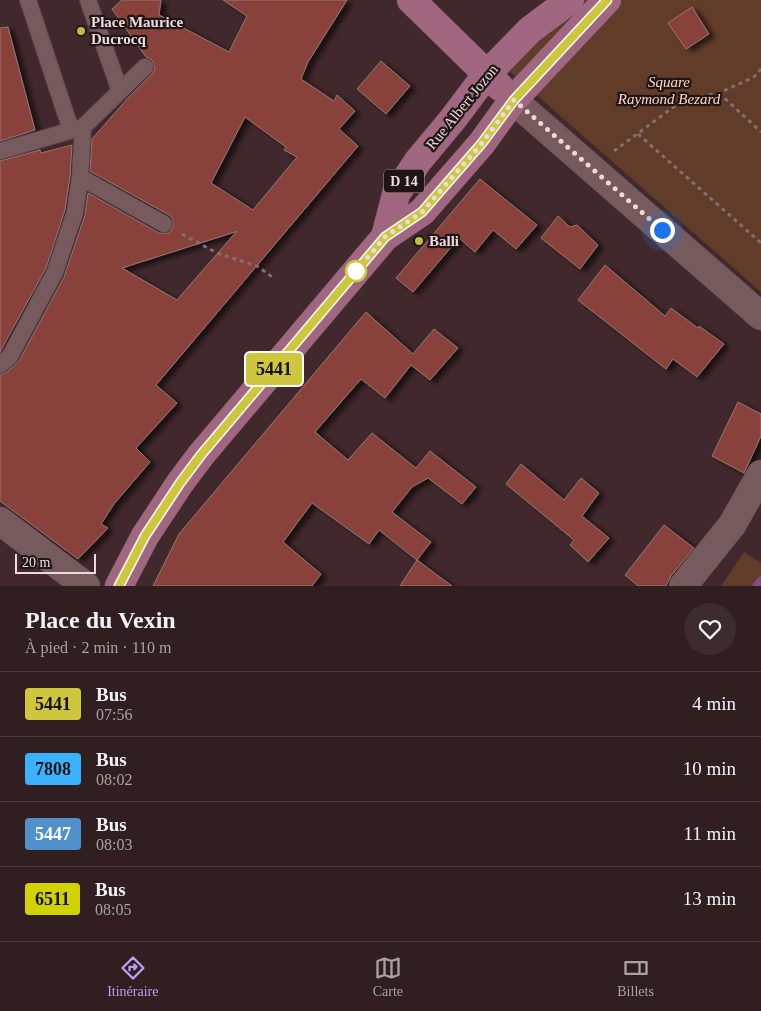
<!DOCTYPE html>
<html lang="fr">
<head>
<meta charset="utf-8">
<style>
  :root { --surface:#311e21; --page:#3d2b2e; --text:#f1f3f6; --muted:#a8a2a5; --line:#4c3c3f; --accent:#bca0f2 }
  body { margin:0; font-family:Georgia,serif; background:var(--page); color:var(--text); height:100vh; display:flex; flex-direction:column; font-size:19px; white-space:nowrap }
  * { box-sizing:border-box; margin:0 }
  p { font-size:16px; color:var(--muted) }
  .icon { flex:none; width:28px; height:28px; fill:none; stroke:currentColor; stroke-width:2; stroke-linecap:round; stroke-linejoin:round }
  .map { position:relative; height:586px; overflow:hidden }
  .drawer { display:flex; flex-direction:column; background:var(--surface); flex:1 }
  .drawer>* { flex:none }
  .badge { padding:0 10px; border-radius:4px; font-size:18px; line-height:32px }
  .scale { position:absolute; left:15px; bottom:12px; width:81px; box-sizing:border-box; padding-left:5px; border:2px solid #ecdbdd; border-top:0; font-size:14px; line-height:18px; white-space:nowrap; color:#ecdbdd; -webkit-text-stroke:4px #201516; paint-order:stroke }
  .you { position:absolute; width:25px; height:25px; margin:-12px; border:4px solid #fff; border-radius:50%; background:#1a73e8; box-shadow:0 0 0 8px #1a73e833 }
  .map>.badge { position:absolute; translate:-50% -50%; box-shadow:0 0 0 2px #fff }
  .round { display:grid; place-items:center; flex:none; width:52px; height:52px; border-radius:26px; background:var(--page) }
  .head { display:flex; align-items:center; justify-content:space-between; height:85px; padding:0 25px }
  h1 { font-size:24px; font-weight:600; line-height:38px }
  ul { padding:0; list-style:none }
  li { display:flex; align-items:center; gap:15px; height:65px; padding:0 25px; border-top:1px solid var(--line) }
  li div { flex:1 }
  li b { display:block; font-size:19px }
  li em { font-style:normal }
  li .badge { min-width:55px; font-weight:700; text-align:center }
  .tab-bar { display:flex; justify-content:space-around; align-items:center; height:70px; border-top:1px solid var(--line); background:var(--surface); font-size:14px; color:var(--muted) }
  .tab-bar a { display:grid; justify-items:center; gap:2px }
  .tab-bar .selected { color:var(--accent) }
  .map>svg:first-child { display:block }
  .green { fill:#613c29 }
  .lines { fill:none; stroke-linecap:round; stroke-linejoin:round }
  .stream { stroke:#824d7e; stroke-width:9 }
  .building { fill:#89433a; stroke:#957773; fill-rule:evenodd; filter:url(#shadow) }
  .service-casing { stroke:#594548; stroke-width:18 }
  .minor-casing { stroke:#594548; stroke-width:29 }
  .primary-casing { stroke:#594548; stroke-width:29 }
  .path { stroke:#846e71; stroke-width:3; stroke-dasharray:4 4; stroke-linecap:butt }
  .service { stroke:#765a5e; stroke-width:16 }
  .minor { stroke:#765a5e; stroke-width:28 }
  .primary { stroke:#a26780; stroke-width:28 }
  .line-casing { stroke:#fff; stroke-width:11 }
  .line { stroke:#cec73d; stroke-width:8 }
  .walk { stroke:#ecdbdd; stroke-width:5; stroke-dasharray:0 9 }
  .poi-dot { fill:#c0be40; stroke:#201516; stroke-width:2 }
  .stop-dot { fill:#fff; stroke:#cec73d; stroke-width:2.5 }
  .labels { text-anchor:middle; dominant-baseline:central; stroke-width:4.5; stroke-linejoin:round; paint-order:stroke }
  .shield { fill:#201516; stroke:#afa0a1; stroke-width:1 }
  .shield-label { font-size:14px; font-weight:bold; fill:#ecdbdd }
  .poi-label { font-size:15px; font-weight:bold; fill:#ecdbdd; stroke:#201516; text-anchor:start }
  .park-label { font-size:15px; font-style:italic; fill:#ffd8c4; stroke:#201516 }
  .street-label { font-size:15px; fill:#ecdbdd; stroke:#201516 }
</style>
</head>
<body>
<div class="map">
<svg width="761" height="586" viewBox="0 0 761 586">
  <defs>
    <filter id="shadow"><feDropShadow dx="5.5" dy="3" stdDeviation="2.5" flood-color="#0009"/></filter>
  </defs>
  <rect width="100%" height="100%" fill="#41282c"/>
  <g class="green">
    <path d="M569,0H761V292L508,70Z"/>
    <path d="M744,552L761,563V586H721Z"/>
  </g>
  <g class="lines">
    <path class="stream" d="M757,586L761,581"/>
  </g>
  <g class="building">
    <path d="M122,0H161L159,15L229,52L247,16L223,0H347L308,62L301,79L334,101L337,95L355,111L339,129L358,146L156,385L177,403L136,448L150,462L114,504L101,524L108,528L78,559L0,501V375L7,372L19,361L64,277L85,215L88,193L159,233H169L173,228V219L169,215L90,171L92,139L128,98L152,74L155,69L152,60L146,57L112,9ZM245,117L286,147L284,150L297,157L253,210L211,183ZM237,231L177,300L122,268L235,232Z"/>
    <path d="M692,7L709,34L686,49L668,23Z"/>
    <path d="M8,27L35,130L0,141V28Z"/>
    <path d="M381,61L410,86L386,114L357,89Z"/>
    <path d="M72,145L70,176L65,210L46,268L0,352V161L40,150L41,153Z"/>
    <path d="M480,179L537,225L516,249L493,230L475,252L459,238L413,292L396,278Z"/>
    <path d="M558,216L570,227L577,225L598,245L580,269L541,238Z"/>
    <path d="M605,265L665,316L671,308L698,328L699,326L724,344L697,377L673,359L666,369L578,300Z"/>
    <path d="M366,312L413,354L434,329L458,348L430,380L411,365L385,398L361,379L315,432L348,460L372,433L416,468L430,451L476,487L462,504L428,478L412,487L392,512L431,542L417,560L379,530L369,544L312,503L283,542L321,574L312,586H153L179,534Z"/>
    <path d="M738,402L761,414V436L744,473L712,456Z"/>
    <path d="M521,464L564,500L581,478L599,493L582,516L609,538L588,562L570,545L574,540L506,484Z"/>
    <path d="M664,525L694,548L671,576L666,586H638L625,575Z"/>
    <path d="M417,560L452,586H400Z"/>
  </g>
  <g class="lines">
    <defs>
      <g id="service">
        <path d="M28,0L71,130"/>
        <path d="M88,0L120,91"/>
        <path d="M0,151L83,127L145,67"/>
        <path d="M80,177L164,224"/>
        <path d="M0,365L10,356L55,272L75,212L80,177L83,127"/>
      </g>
      <g id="minor">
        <path d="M513,100L761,316"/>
        <path d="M0,521L86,586"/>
        <path d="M683,586L732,525L761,474"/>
      </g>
      <g id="primary">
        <path d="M411,0L500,87"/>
        <path d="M385,237L396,194L418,161L453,119L486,75L530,30L570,0"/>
        <path d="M119,586L145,536L180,483L201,455L385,237L422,212L482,143L513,100L607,0"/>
      </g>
    </defs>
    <use href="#service" class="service-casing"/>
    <use href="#minor" class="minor-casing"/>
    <use href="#primary" class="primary-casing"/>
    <g class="path">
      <path d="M719,93L761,132"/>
      <path d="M638,134L761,243"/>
      <path d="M614,151L683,100L719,93L754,77L761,69"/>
      <path d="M182,234L217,253L257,266L275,279"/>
    </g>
    <use href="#service" class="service"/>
    <use href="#minor" class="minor"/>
    <use href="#primary" class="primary"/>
  </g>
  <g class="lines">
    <defs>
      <path id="line" d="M119,586L145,536L180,483L201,455L385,237L422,212L482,143L514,100L607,0"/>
    </defs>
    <use href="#line" class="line-casing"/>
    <use href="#line" class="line"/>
    <path class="walk" d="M356,271L385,237L422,212L482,143L514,100L662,230"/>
  </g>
  <g class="poi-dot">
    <circle cx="81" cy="31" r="5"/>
    <circle cx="419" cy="241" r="5"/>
  </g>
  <circle class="stop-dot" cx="356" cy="271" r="10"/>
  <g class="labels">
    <rect class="shield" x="384" y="169.5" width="40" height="23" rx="4"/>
    <g class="shield-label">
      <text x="404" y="181">D 14</text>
    </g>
    <g class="poi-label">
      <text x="91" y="22">Place Maurice<tspan x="91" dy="17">Ducrocq</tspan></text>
      <text x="429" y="241">Balli</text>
    </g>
    <g class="park-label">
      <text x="669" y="82">Square<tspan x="669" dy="17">Raymond Bezard</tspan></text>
    </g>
    <g class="street-label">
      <text transform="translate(462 107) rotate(-51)">Rue Albert Jozon</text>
    </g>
  </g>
</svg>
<div class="scale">20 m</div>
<div class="you" style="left:662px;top:230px"></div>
<b class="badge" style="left:274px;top:369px;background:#cec73d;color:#111">5441</b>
</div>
<section class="drawer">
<div class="head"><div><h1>Place du Vexin</h1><p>À pied · 2 min · 110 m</p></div><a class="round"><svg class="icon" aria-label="heart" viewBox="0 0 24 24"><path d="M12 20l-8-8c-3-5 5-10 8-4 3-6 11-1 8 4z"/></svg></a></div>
<ul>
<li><span class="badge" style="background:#cec73d;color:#111">5441</span><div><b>Bus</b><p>07:56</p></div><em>4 min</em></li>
<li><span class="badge" style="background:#3bb2ff;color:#111">7808</span><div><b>Bus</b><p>08:02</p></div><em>10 min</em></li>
<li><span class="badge" style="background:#5091cb;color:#fff">5447</span><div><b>Bus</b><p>08:03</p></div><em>11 min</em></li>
<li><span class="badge" style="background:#d2d200;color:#111">6511</span><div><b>Bus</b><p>08:05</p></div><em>13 min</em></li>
</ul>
</section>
<nav class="tab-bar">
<a class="selected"><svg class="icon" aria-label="directions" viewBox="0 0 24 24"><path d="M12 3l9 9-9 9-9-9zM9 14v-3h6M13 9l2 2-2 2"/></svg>Itinéraire</a>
<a><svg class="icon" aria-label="map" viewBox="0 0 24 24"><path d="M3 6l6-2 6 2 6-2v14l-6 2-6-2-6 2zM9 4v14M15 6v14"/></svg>Carte</a>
<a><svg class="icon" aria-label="tickets" viewBox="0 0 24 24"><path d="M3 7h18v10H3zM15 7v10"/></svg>Billets</a>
</nav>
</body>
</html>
